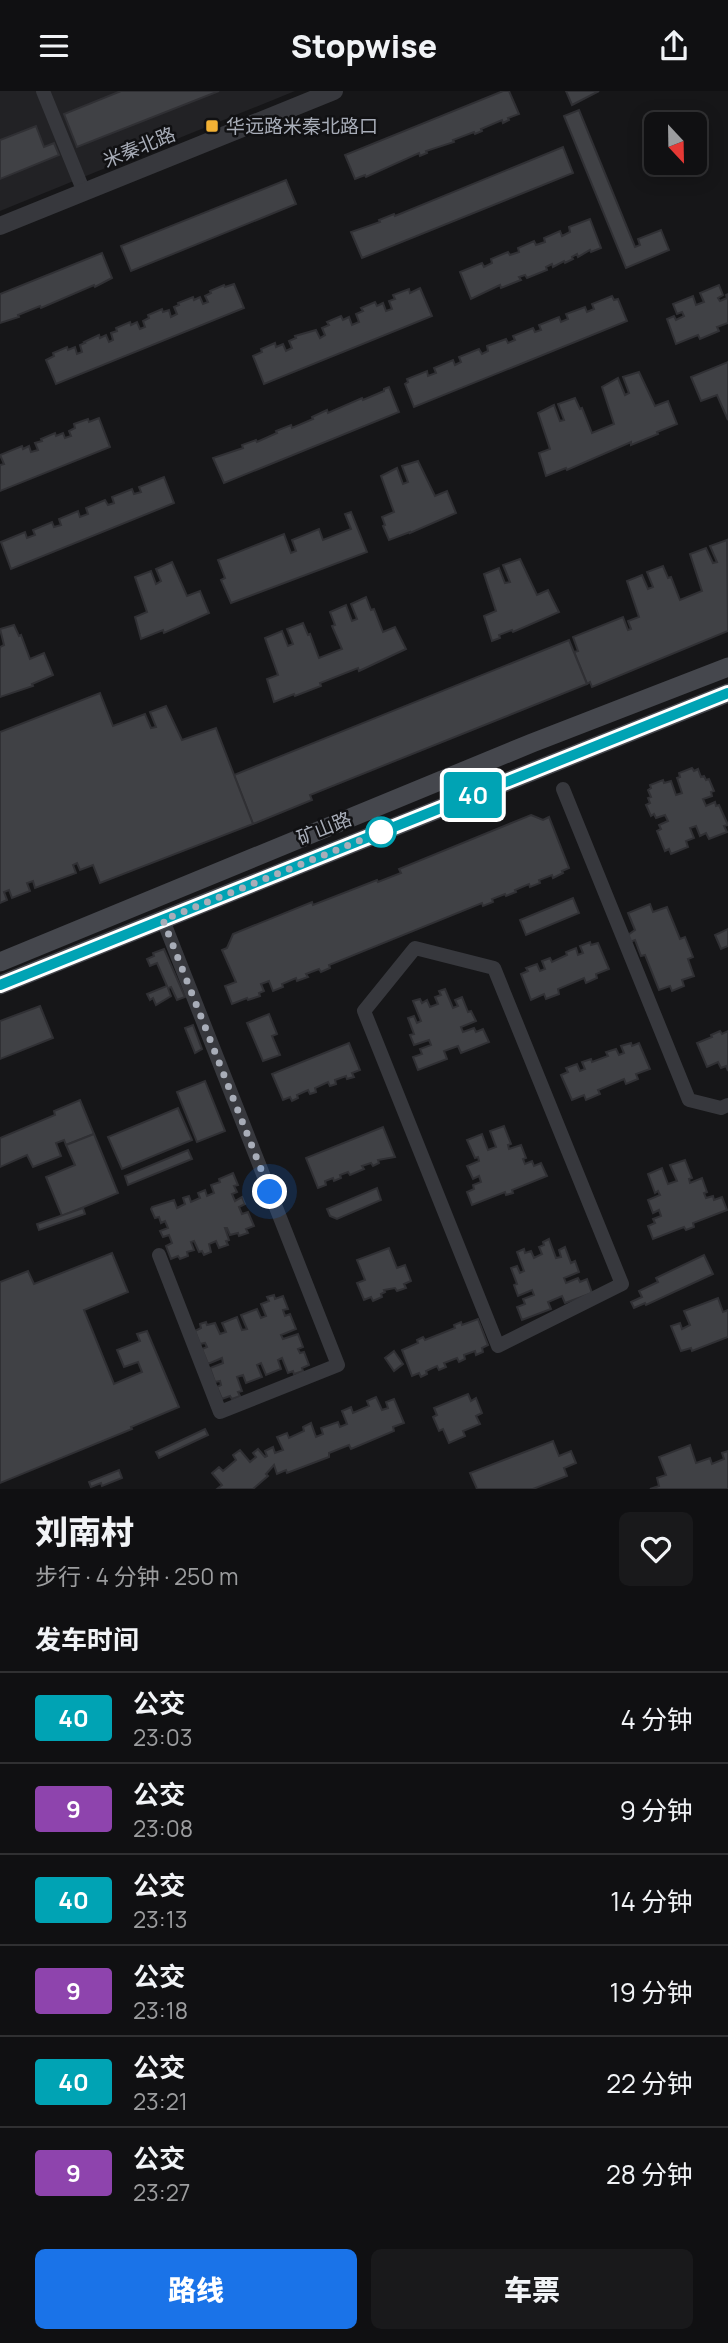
<!DOCTYPE html>
<html lang="zh">
<head>
<meta charset="utf-8">
<style>
  :root { --surface:#101012; --page:#19191b; --text:#f1f3f6; --muted:#9c9d9f; --line:#303032; --accent:#1a73e8 }
  body { margin:0; font-family:Manrope,"Noto Sans SC",sans-serif; background:var(--page); color:var(--text); height:100vh; display:flex; flex-direction:column; font-size:26px; white-space:nowrap }
  * { box-sizing:border-box; margin:0 }
  p { font-size:23px; color:var(--muted) }
  .icon { flex:none; width:38px; height:38px; fill:none; stroke:currentColor; stroke-width:2; stroke-linecap:round; stroke-linejoin:round }
  .map { position:relative; height:1398px; overflow:hidden }
  .sheet { display:flex; flex-direction:column; background:var(--surface); flex:1 }
  .sheet>* { flex:none }
  .badge { padding:0 14px; border-radius:5px; font-size:24px; line-height:46px }
  .needle { width:46px; rotate:158deg }
  .controls { position:absolute; left:644px; top:21px; display:grid; gap:14px }
  .controls a { display:grid; place-items:center; width:63px; height:63px; border-radius:10px; background:var(--surface); box-shadow:0 4px 18px #0003,0 0 0 2px var(--line); font-size:35px }
  .you { position:absolute; width:35px; height:35px; margin:-18px; border:5px solid #fff; border-radius:50%; background:#1a73e8; box-shadow:0 0 0 10px #1a73e833 }
  .map>.badge { position:absolute; translate:-50% -50%; box-shadow:0 0 0 4px #fff }
  h2 { padding:0 35px; font-size:26px; line-height:63px }
  .round { display:grid; place-items:center; flex:none; width:74px; height:74px; border-radius:10px; background:var(--page) }
  .summary { display:flex; align-items:center; justify-content:space-between; height:119px; padding:0 35px }
  h1 { font-size:33px; font-weight:800; line-height:52px }
  .button { display:flex; gap:14px; margin-top:auto; padding:14px 35px }
  .button a { flex:1; height:80px; border-radius:10px; background:var(--accent); color:#fff; font-size:28px; font-weight:800; line-height:80px; text-align:center }
  .button a+a { background:var(--page); color:var(--text) }
  ul { padding:0; list-style:none }
  li { display:flex; align-items:center; gap:21px; height:91px; padding:0 35px; border-top:2px solid var(--line) }
  li div { flex:1 }
  li b { display:block; font-size:26px }
  li em { font-style:normal }
  li .badge { min-width:77px; font-weight:700; text-align:center }
  header { display:flex; justify-content:space-between; align-items:center; height:91px; padding:0 35px; background:var(--surface); font-size:32px; font-weight:800 }
  .map>svg:first-child { display:block }
  .built { fill:#222225 }
  .building { fill:#404145; stroke:#303034; stroke-width:2 }
  .lines { fill:none; stroke-linecap:round; stroke-linejoin:round }
  .minor { stroke:#37383d; stroke-width:14 }
  .tertiary { stroke:#37383d; stroke-width:18 }
  .secondary { stroke:#45474d; stroke-width:19 }
  .line-casing { stroke:#fff; stroke-width:16 }
  .line { stroke:#00a3b4; stroke-width:10 }
  .walk { stroke:#a8adb8; stroke-width:7; stroke-dasharray:0 12.6 }
  .poi-dot { fill:#f2b134; stroke:#111113; stroke-width:2.5 }
  .stop-dot { fill:#fff; stroke:#00a3b4; stroke-width:3.5 }
  .labels { text-anchor:middle; dominant-baseline:central; stroke-width:5; stroke-linejoin:round; paint-order:stroke }
  .poi-label { font-size:19px; fill:#a8adb8; stroke:#111113; text-anchor:start }
  .street-label { font-size:19px; fill:#a8adb8; stroke:#111113 }
</style>
</head>
<body>
<header><svg class="icon" aria-label="menu" viewBox="0 0 24 24"><path d="M4 6h16M4 12h16M4 18h16"/></svg>Stopwise<svg class="icon" aria-label="share" viewBox="0 0 24 24"><path d="M12 15V3M7 8l5-5 5 5M5 13v7h14v-7"/></svg></header>
<div class="map">
<svg width="728" height="1398" viewBox="0 0 728 1398">
  <rect width="100%" height="100%" fill="#161618"/>
  <path class="built" d="M0,0H295L0,120Z"/>
  <g class="building">
    <path d="M121,0H219L77,56L64,23Z"/>
    <path d="M503,0H509L519,23L508,27L509,29L503,32L502,29L481,38L482,40L475,43L474,41L453,49L454,51L426,60L427,62L420,65L419,62L366,86L365,84L355,88L345,64Z"/>
    <path d="M566,0H599L572,14Z"/>
    <path d="M579,19L635,156L640,154L638,148L661,139L669,159L626,177L564,25Z"/>
    <path d="M36,35L44,56L54,52L59,64L0,88V49Z"/>
    <path d="M563,56L573,82L362,167L351,141L380,131L379,129L394,123L395,125Z"/>
    <path d="M286,89L296,113L131,180L121,155Z"/>
    <path d="M590,128L601,157L591,161L590,159L578,166L577,163L572,166L573,168L565,172L564,170L553,176L552,173L546,176L547,179L527,187L525,184L519,186L521,189L501,197L500,194L471,208L460,181L482,172L484,176L492,172L491,168L508,161L510,164L519,161L518,157L534,150L536,154L545,151L544,147L560,140L562,145L570,141L569,136Z"/>
    <path d="M102,162L112,187L95,196L94,194L41,217L40,215L18,224L19,226L0,232V203Z"/>
    <path d="M234,193L244,217L56,293L46,269L54,265L53,262L67,256L68,259L75,256L77,263L82,261L80,254L85,252L84,251L99,244L100,247L106,244L109,251L113,249L111,242L117,240L116,237L130,231L131,234L137,231L140,238L145,236L143,230L149,227L148,224L162,218L163,221L169,219L171,226L177,223L174,216L179,214L178,212L193,206L194,209L200,206L203,213L208,211L205,205L211,202L210,200L224,194L225,196Z"/>
    <path d="M719,194L723,204L718,207L720,210L727,207L726,204L728,203V232L717,236L719,240L700,248L698,244L676,253L667,228L674,225L676,229L684,225L682,221L677,223L673,213L693,205L696,214L704,211L700,202Z"/>
    <path d="M420,197L432,225L264,293L253,265L262,261L261,258L275,252L276,256L283,253L286,260L292,257L289,250L296,247L295,245L316,239L320,247L325,244L322,237L329,234L327,231L341,225L343,229L349,226L352,234L359,231L356,223L363,220L361,217L375,211L377,215L383,212L386,220L392,218L389,210L395,208L393,204L409,198L410,202Z"/>
    <path d="M612,205L614,209L618,208L627,230L414,316L405,293L408,291L407,288L427,280L428,285L436,282L434,277L453,269L455,274L461,271L459,266L479,258L482,263L488,260L487,255L506,248L508,252L515,249L513,245L533,237L535,241L541,239L539,234L559,226L561,231L568,228L566,223L585,216L587,221L594,218L592,213Z"/>
    <path d="M728,271V329L717,304L701,310L691,286Z"/>
    <path d="M639,281L655,315L668,310L677,333L657,341L658,343L631,354V351L567,379L566,377L546,385L539,362L550,358L538,322L554,314L560,330L564,329L558,313L575,307L580,318L582,317L592,342L614,333L602,296L618,287L625,304L629,302L623,286Z"/>
    <path d="M389,296L399,321L224,392L213,367L243,357L242,354L256,349L257,351L277,342L276,340L291,334L292,337L313,328L312,326L327,319L328,322L362,307L363,309L384,300V298Z"/>
    <path d="M99,327L110,356L0,400V374L4,373L0,364L22,355L23,358L29,355L31,361L38,359L35,352L42,350L41,348L55,342L56,345L63,342L65,347L71,345L69,340L75,337L74,333L88,328L89,331Z"/>
    <path d="M418,370L435,405L447,400L456,422L410,442V441L389,449L383,435L385,434L382,426L394,421L381,385L397,377L403,393L408,391L402,375Z"/>
    <path d="M164,386L174,412L11,478L1,451L25,441L27,447L35,444L33,439L52,431L54,436L61,434L59,428L78,420L80,426L88,423L86,417L105,409L108,414L114,412L112,406L132,398L134,403L141,401L139,396Z"/>
    <path d="M351,421L367,461L231,512L221,489L225,487L218,469L284,443L291,462L296,460L292,449L319,438L323,449L351,438L345,423Z"/>
    <path d="M727,449L728,540L592,596L590,591L587,593L574,561L578,560L573,546L623,526L628,539L631,538L628,530L639,526L627,490L642,484L648,498L653,496L647,481L663,475L668,487L671,486L680,509L702,500L690,463L706,457L713,472L717,471L710,455Z"/>
    <path d="M520,468L537,504L548,499L559,521L513,541L512,539L499,544L500,547L492,550L484,525L496,520L484,483L499,477L505,492L510,491L503,474Z"/>
    <path d="M172,471L187,505L200,500L209,522L164,542L163,539L141,548L135,526L147,521L135,486L151,480L156,493L161,490L156,478Z"/>
    <path d="M366,506L371,519L374,518L383,541L395,536L406,558L359,580L358,577L320,592L321,595L295,605L294,603L274,611L267,588L278,584L265,547L282,540L288,555L293,553L287,538L303,532L308,544L310,543L319,567L342,558L332,535L335,534L330,521L346,514L352,530L357,528L351,513Z"/>
    <path d="M14,534L19,545L21,544L30,568L44,562L53,584L32,593L33,595L0,606V556L4,554L0,538Z"/>
    <path d="M569,549L587,593L310,704L312,709L253,733L234,684Z"/>
    <path d="M100,602L113,635L145,623L151,637L156,636L150,621L166,615L182,649L216,637L253,733L100,792L93,774L80,779L77,772L73,774L76,782L35,797L33,790L27,792L30,800L12,807L9,799L4,801L7,809L0,812V641Z"/>
    <path d="M692,677L694,680L698,678L701,686L704,685L706,689L709,688L714,700L711,701L712,705L703,708L706,715L715,711L716,715L719,714L728,734L724,735L727,741L709,748L706,742L700,745L696,735L690,737L694,747L686,750L688,756L671,763L669,758L665,760L657,740L661,738L659,734L668,730L665,724L656,727L654,723L651,725L646,714L650,712L648,707L651,706L648,699L651,697L650,694L663,689L664,692L671,690L676,704L682,702L677,687L680,686L679,682Z"/>
    <path d="M531,724L543,729L549,726L569,777L562,780L563,782L553,787L552,784L539,789L540,792L530,796L529,793L515,799L516,801L506,805L505,803L492,808L493,811L483,815L482,812L329,874L330,877L321,881L319,878L306,883L308,886L297,890L296,887L282,893L283,896L273,900L269,890L261,893L264,900L259,902L260,905L248,909L247,907L232,913L225,895L236,891L222,859L227,857L233,843L312,811L313,814L377,789L378,791L401,782L399,778Z"/>
    <path d="M573,807L579,822L526,844L520,829Z"/>
    <path d="M650,813L653,821L667,816L680,848L685,846L693,866L688,868L694,885L682,889L684,895L672,900L670,895L659,899L645,864L641,865L635,849L630,851L628,844L635,839L628,822Z"/>
    <path d="M728,838V855L721,858L715,844Z"/>
    <path d="M590,851L591,854L598,852L609,878L596,883L597,887L586,892L584,887L558,898L559,903L546,908L544,903L531,909L521,883L528,880L526,877L537,873L540,880L545,878L542,870L550,867L552,871L567,864L566,861L576,857L578,864L583,862L580,855Z"/>
    <path d="M164,858L185,906L177,909L171,896L168,897L171,905L156,914L153,907L150,909L147,903L167,895L157,872L150,875L147,868L154,865L153,862Z"/>
    <path d="M445,898L453,917L458,915L455,909L462,906L468,921L471,920L476,930L461,936L463,941L474,937L476,941L483,938L489,951L461,962L458,955L444,960L447,968L418,979L413,966L422,963L420,958L431,954L429,949L414,954L410,944L414,943L408,927L414,925L417,932L421,930L413,910L420,908L422,912L427,909L430,916L438,913L435,906L441,904L439,900Z"/>
    <path d="M40,915L53,947L0,968V930Z"/>
    <path d="M269,923L277,943L272,945L280,964L263,970L247,932Z"/>
    <path d="M193,934L202,958L195,962L185,937Z"/>
    <path d="M720,940L722,943L728,940V980L726,975L721,977L718,971L707,976L697,952L712,946L711,944Z"/>
    <path d="M349,952L360,979L352,982L354,986L347,988L346,985L335,989L336,993L330,995L328,991L315,997L316,1001L310,1003L308,999L297,1004L298,1007L292,1010L290,1006L283,1009L272,983Z"/>
    <path d="M631,952L632,955L639,952L650,978L636,983L638,988L626,993L624,988L598,999L600,1003L586,1009L584,1004L572,1009L561,984L568,981L566,977L577,973L580,980L585,978L582,971L591,968L592,971L608,965L606,961L616,958L619,964L624,962L621,955Z"/>
    <path d="M205,990L225,1040L197,1051L177,1001Z"/>
    <path d="M80,1009L94,1043L66,1054L64,1049L56,1052L61,1065L33,1076L27,1064L0,1076V1047L55,1024L54,1020Z"/>
    <path d="M178,1017L192,1049L122,1078L108,1046Z"/>
    <path d="M504,1035L511,1053L508,1054L509,1058L521,1054L526,1067L523,1068L525,1073L532,1070L534,1075L541,1072L547,1085L512,1099L513,1102L506,1104L505,1101L472,1114L467,1101L474,1098L473,1094L481,1091L479,1085L473,1088L467,1075L479,1070L478,1066L475,1067L467,1049L482,1043L488,1059L496,1056L490,1040Z"/>
    <path d="M383,1036L395,1066L378,1069L379,1072L373,1075L371,1072L362,1075L364,1078L350,1084L348,1081L340,1084L341,1087L334,1090L333,1087L325,1090L326,1094L318,1097L306,1067Z"/>
    <path d="M94,1043L118,1102L62,1125L46,1086L75,1074L66,1054Z"/>
    <path d="M188,1059L192,1068L128,1094L125,1085Z"/>
    <path d="M685,1069L692,1087L689,1088L690,1092L702,1087L707,1101L704,1102L706,1107L713,1105L714,1109L722,1106L727,1119L693,1132L694,1136L686,1139L684,1136L653,1148L648,1135L655,1132L653,1128L661,1125L659,1119L653,1122L648,1109L660,1104L658,1100L655,1102L648,1083L662,1077L668,1093L677,1090L670,1074Z"/>
    <path d="M233,1082L238,1094L234,1095L237,1101L232,1103L235,1110L242,1106L245,1113L239,1116L242,1123L248,1121L254,1135L246,1138L248,1142L239,1145L238,1142L230,1144L227,1137H225L229,1149L226,1150L228,1154L219,1157L216,1150L209,1153L211,1161L204,1164L202,1160L199,1161L194,1150L191,1151L194,1159L187,1161L188,1165L180,1168L178,1165L171,1168L166,1155L172,1152L169,1144L163,1146L160,1140L168,1137L165,1130L161,1132L159,1126L155,1127L151,1118L152,1116L174,1109L177,1117L185,1113L183,1107L189,1105L191,1111L200,1107L198,1102L205,1099L207,1105L214,1102L211,1094L220,1091L219,1088Z"/>
    <path d="M377,1097L381,1109L337,1128L330,1125L327,1118Z"/>
    <path d="M83,1117L85,1123L39,1139L37,1133Z"/>
    <path d="M549,1148L556,1167L561,1166L559,1159L565,1156L571,1172L575,1170L579,1181L564,1187L566,1192L578,1187L580,1191L587,1188L592,1202L565,1212L562,1205L548,1211L551,1218L522,1229L517,1216L525,1213L523,1208L534,1204L532,1199L518,1205L514,1194L517,1193L511,1177L517,1175L520,1182L524,1180L517,1161L524,1158L525,1162L531,1160L534,1167L542,1163L539,1156L544,1154L543,1151Z"/>
    <path d="M389,1157L397,1177L405,1174L411,1190L404,1193L406,1197L397,1200L395,1197L384,1199L385,1201L381,1203L382,1206L373,1210L371,1206L364,1209L357,1192L365,1189L357,1169Z"/>
    <path d="M112,1162L128,1201L84,1219L114,1293L142,1281L138,1271L124,1276L117,1259L140,1250L137,1243L147,1240L179,1316L131,1336L132,1338L0,1392V1191L28,1180L34,1193Z"/>
    <path d="M704,1164L713,1183L646,1214L645,1212L634,1217L631,1211L642,1206L639,1200L658,1191L656,1187Z"/>
    <path d="M274,1204L275,1208L283,1205L288,1218L283,1219L285,1225L290,1223L296,1238L281,1244L283,1248L298,1243L303,1256L298,1258L300,1262L304,1261L309,1274L302,1277L303,1280L294,1283L293,1280L288,1282L282,1267L278,1269L281,1278L266,1284L261,1272L257,1274L262,1286L246,1292L243,1284L237,1286L242,1300L238,1301L240,1305L232,1308L230,1305L222,1308L217,1296L221,1294L220,1290L215,1291L210,1277L223,1272L222,1267L208,1273L202,1258L207,1256L205,1252L200,1253L195,1240L201,1237L200,1233L206,1231L207,1234L215,1232L220,1243L226,1241L222,1232L237,1226L242,1239L247,1238L241,1224L257,1218L261,1227L266,1225L261,1213L269,1210L267,1206Z"/>
    <path d="M718,1207L723,1221L728,1219V1246L692,1260L691,1257L681,1260L671,1235L680,1232L682,1238L690,1234L684,1220Z"/>
    <path d="M478,1228L488,1254L482,1257L483,1261L476,1264L475,1260L464,1264L465,1268L459,1271L457,1267L444,1272L446,1276L439,1279L437,1275L426,1280L427,1283L421,1286L419,1282L412,1285L402,1259L418,1252L417,1249L423,1246L425,1249L455,1237L454,1234L461,1231L462,1234Z"/>
    <path d="M394,1260L403,1273L394,1280L385,1267Z"/>
    <path d="M468,1303L471,1310L476,1307L482,1322L476,1325L480,1333L463,1340L465,1345L449,1352L443,1338L439,1340L433,1326L437,1324L434,1317Z"/>
    <path d="M376,1306L382,1319L388,1317L386,1311L394,1308L404,1332L393,1336L394,1340L351,1358L349,1354L329,1362V1366L287,1382L286,1379L277,1383L274,1374L266,1383L268,1385L253,1398H217L222,1394L212,1382L219,1376L223,1380L236,1369L233,1364L240,1359L250,1371L256,1366L253,1362L258,1358L265,1366L267,1365L265,1360L273,1356L275,1362L283,1359L277,1346L287,1342L289,1347L304,1340L303,1336L311,1332L316,1346L323,1343L321,1337L338,1331L340,1336L347,1333L342,1320L351,1316L353,1322L369,1315L367,1310Z"/>
    <path d="M205,1338L208,1344L159,1367L156,1361Z"/>
    <path d="M553,1350L559,1365L571,1360L576,1372L564,1377L567,1385L533,1398H477L470,1382Z"/>
    <path d="M690,1354L696,1372L710,1367L712,1373L724,1368L722,1362L728,1360V1398H650L659,1395L657,1387L666,1384L659,1366Z"/>
    <path d="M119,1379L122,1387L102,1395L101,1392L91,1396L89,1391Z"/>
  </g>
  <g class="lines">
    <g class="minor">
      <path d="M43,0L84,101"/>
      <path d="M563,698L689,1009L721,1017L728,1014"/>
      <path d="M415,857L494,877L622,1193L498,1255L364,920Z"/>
      <path d="M159,1164L220,1321L338,1274L163,829"/>
    </g>
    <path class="tertiary" d="M0,135L334,0"/>
    <g class="secondary">
      <path d="M0,871L532,652L728,576"/>
      <path d="M0,894L728,602"/>
    </g>
  </g>
  <g class="lines">
    <defs>
      <path id="line" d="M0,894L728,602"/>
    </defs>
    <use href="#line" class="line-casing"/>
    <use href="#line" class="line"/>
    <path class="walk" d="M270,1101L163,829L381,741"/>
  </g>
  <rect class="poi-dot" x="205" y="28" width="14" height="14" rx="3.5"/>
  <circle class="stop-dot" cx="381" cy="741" r="14"/>
  <g class="labels">
    <g class="poi-label">
      <text x="226" y="35">华远路米秦北路口</text>
    </g>
    <g class="street-label">
      <text transform="translate(139 56) rotate(-22)">米秦北路</text>
      <text transform="translate(324 737) rotate(-22)">矿山路</text>
    </g>
  </g>
</svg>
<div class="controls">
<a><svg class="needle" viewBox="-14 -14 28 28"><path d="M0-13l5 13h-10z" fill="#e53935"/><path d="M0 13l5-13h-10z" fill="#9c9d9f"/></svg></a>
</div>
<div class="you" style="left:270px;top:1101px"></div>
<b class="badge" style="left:473px;top:704px;background:#00a3b4;color:#fff">40</b>
</div>
<section class="sheet">
<div class="summary"><div><h1>刘南村</h1><p>步行 · 4 分钟 · 250 m</p></div><a class="round"><svg class="icon" aria-label="heart" viewBox="0 0 24 24"><path d="M12 20l-8-8c-3-5 5-10 8-4 3-6 11-1 8 4z"/></svg></a></div>
<h2>发车时间</h2>
<ul>
<li><span class="badge" style="background:#00a3b4;color:#fff">40</span><div><b>公交</b><p>23:03</p></div><em>4 分钟</em></li>
<li><span class="badge" style="background:#8e44ad;color:#fff">9</span><div><b>公交</b><p>23:08</p></div><em>9 分钟</em></li>
<li><span class="badge" style="background:#00a3b4;color:#fff">40</span><div><b>公交</b><p>23:13</p></div><em>14 分钟</em></li>
<li><span class="badge" style="background:#8e44ad;color:#fff">9</span><div><b>公交</b><p>23:18</p></div><em>19 分钟</em></li>
<li><span class="badge" style="background:#00a3b4;color:#fff">40</span><div><b>公交</b><p>23:21</p></div><em>22 分钟</em></li>
<li><span class="badge" style="background:#8e44ad;color:#fff">9</span><div><b>公交</b><p>23:27</p></div><em>28 分钟</em></li>
</ul>
<div class="button"><a>路线</a><a>车票</a></div>
</section>
</body>
</html>
